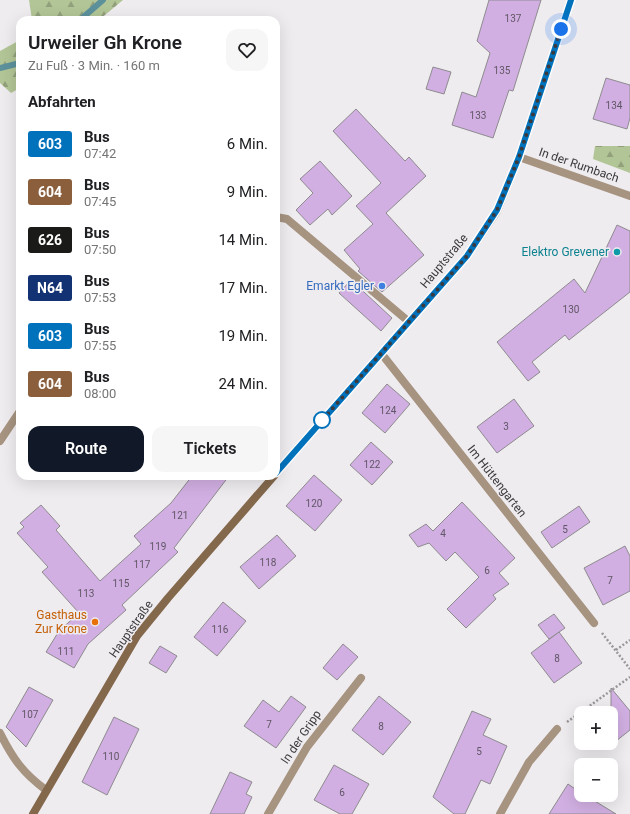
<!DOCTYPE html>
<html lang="de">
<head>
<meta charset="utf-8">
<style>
  :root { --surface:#fff; --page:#f6f6f6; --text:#202124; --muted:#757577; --accent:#111827 }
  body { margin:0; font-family:Roboto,sans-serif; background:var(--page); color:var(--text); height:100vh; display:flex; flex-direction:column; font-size:15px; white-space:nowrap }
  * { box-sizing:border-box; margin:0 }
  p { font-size:13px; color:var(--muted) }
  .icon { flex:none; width:22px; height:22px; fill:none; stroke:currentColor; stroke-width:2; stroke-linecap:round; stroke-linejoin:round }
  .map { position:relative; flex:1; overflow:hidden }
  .drawer { position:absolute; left:16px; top:16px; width:264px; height:464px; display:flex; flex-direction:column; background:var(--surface); border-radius:12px; box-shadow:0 4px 16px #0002 }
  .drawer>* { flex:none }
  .badge { padding:0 8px; border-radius:3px; font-size:14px; line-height:26px }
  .controls { position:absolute; left:574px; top:706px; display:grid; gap:8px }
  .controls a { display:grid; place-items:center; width:44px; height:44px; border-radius:8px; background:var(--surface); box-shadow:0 4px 16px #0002; font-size:20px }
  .you { position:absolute; width:20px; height:20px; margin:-10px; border:3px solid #fff; border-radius:50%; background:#1a73e8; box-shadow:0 0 0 6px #1a73e833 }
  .map>.badge { position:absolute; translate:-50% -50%; box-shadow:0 0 0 2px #fff }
  h2 { padding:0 12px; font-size:15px; line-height:36px }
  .round { display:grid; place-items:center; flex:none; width:42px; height:42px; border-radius:12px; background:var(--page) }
  .head { display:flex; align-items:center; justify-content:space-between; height:68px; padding:0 12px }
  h1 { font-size:19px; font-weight:600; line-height:30px }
  .cta { display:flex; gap:8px; margin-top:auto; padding:8px 12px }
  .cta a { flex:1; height:46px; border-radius:12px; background:var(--accent); color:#fff; font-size:16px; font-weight:600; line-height:46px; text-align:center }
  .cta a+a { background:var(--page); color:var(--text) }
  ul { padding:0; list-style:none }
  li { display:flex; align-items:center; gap:12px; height:48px; padding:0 12px }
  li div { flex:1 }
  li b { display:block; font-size:15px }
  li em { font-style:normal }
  li .badge { min-width:44px; font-weight:700; text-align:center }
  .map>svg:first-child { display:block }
  .forest { fill:url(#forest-firs) }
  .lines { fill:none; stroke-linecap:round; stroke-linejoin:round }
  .stream { stroke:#5c919c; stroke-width:6 }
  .building { fill:#d1afe2; stroke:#8e8b8f }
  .path { stroke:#99979a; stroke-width:2.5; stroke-dasharray:2 2; stroke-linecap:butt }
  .lane { stroke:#a69380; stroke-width:8 }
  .street { stroke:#a69380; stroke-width:8 }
  .secondary { stroke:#83684c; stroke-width:8 }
  .line-casing { stroke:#fff; stroke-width:9 }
  .line { stroke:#0072bc; stroke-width:6 }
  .walk { stroke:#3b393b; stroke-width:4; stroke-dasharray:0 7.2 }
  .culture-dot { fill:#0f9aa8; stroke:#efecf0; stroke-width:1.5 }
  .shop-dot { fill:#3f7fe0; stroke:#efecf0; stroke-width:1.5 }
  .stop-dot { fill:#fff; stroke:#0072bc; stroke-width:2 }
  .food-dot { fill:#e8710a; stroke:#efecf0; stroke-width:1.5 }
  .labels { text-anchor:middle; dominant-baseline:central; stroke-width:3; stroke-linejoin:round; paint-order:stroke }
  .number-label { font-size:10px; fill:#605665 }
  .street-label { font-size:12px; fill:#3b393b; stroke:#efecf0 }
  .culture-label { font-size:12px; fill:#0d838f; stroke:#efecf0; text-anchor:end }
  .shop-label { font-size:12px; fill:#366cbe; stroke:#efecf0; text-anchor:end }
  .food-label { font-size:12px; fill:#c56008; stroke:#efecf0; text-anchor:end }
</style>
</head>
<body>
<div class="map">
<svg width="630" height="814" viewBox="0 0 630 814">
  <defs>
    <pattern id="forest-firs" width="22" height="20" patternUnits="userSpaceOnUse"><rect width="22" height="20" fill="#b2c596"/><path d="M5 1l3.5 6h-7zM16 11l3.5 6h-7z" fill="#92a17c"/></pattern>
  </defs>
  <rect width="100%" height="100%" fill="#efecf0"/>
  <g class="forest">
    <path d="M29,0H123L99,20H32Z"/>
    <path d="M20,40V88L11,93L0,83V51Z"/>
    <path d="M595,146H630V173L593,159Z"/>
  </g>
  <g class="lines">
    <g class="stream">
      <path d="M80,20L103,0"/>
      <path d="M0,68L20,63"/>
    </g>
  </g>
  <g class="building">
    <path d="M489,0H541L513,91L509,90L493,138L452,125L462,92L476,97L490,53L477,41Z"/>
    <path d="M433,67L451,72L444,94L426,89Z"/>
    <path d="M606,78L630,85V118L627,129L593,119Z"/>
    <path d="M356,109L405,161L409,157L426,176L386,213L424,255L382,292L358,271L360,269L344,250L373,224L356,206L381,183L333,131Z"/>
    <path d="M320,161L352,196L332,215L328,209L310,225L296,210L313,193L300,179Z"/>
    <path d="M617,225L630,231V292L569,340L565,335L532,362L540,372L528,381L497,342L574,279L585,293Z"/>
    <path d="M351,280L392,318L381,331L339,293Z"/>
    <path d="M387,384L410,404L385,433L362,413Z"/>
    <path d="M514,399L534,426L497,453L477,427Z"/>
    <path d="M371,442L393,462L372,485L350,465Z"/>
    <path d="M314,475L342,500L315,531L286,506Z"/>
    <path d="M192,476H229L174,548L178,552L122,605L126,610L88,644L74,668L46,652L59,631L79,613L42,572L48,567L17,533L24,527L20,523L41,505L60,526L56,530L100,581L141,544L134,536L171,503Z"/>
    <path d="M462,502L515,558L499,573L509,584L493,595L496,599L466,628L447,609L479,577L455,552L446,561L429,543L418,547L409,535L426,524L433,531Z"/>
    <path d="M579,506L590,522L552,548L541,532Z"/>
    <path d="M277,535L296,556L259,589L240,567Z"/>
    <path d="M625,546L630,556V591L603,605L584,568Z"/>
    <path d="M223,602L246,621L217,656L194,637Z"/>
    <path d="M554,614L565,628L549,639L538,625Z"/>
    <path d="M559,632L582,663L554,683L531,653Z"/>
    <path d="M343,644L358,657L337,680L323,668Z"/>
    <path d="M160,646L177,656L166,673L149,663Z"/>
    <path d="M29,687L53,700L26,747L6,727Z"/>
    <path d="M611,688L630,711V730L611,745Z"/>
    <path d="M291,696L306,707L276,748L244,726L263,700L279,712Z"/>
    <path d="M379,696L411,722L383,755L352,730Z"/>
    <path d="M472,711L491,719L483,735L507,746L490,784L481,780L465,814H454L433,797Z"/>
    <path d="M114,717L139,729L107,795L82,782Z"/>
    <path d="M334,765L369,784L352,814H340L314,800Z"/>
    <path d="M230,772L252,782L246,794L252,797L244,814H210Z"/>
    <path d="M568,784L581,793V795H585L616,814H549Z"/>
  </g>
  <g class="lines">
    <g class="path">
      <path d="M602,633L630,669"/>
      <path d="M616,650L630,640"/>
      <path d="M567,722L630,677"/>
    </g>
    <g class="lane">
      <path d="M276,217L287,219L408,321"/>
      <path d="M381,353L594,623"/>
      <path d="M0,441L20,411"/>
    </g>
    <g class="street">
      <path d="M519,157L630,196"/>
      <path d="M0,733C13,759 23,773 46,790"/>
      <path d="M268,814L307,747L361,678"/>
      <path d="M500,814L529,762L557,729"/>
    </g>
    <g class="secondary">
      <path d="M276,473L467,256L497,211L519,157L571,0"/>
      <path d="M33,814L137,636L168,598L274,476"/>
    </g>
  </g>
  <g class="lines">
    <defs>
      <path id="line" d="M276,473L467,256L497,210L519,157L571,0"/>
    </defs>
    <use href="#line" class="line-casing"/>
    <use href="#line" class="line"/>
    <path class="walk" d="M322,420L318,425L467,256L497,210L519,157L561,29"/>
  </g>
  <circle class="culture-dot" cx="617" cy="252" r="4"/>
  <circle class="shop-dot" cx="382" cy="286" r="4"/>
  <circle class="stop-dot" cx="322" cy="420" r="8"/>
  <circle class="food-dot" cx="95" cy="622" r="4"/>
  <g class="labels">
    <g class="number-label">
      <text x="513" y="18">137</text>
      <text x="502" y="70">135</text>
      <text x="614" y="105">134</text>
      <text x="478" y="115">133</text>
      <text x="571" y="309">130</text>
      <text x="388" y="410">124</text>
      <text x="506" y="426">3</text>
      <text x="372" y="464">122</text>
      <text x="314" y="503">120</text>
      <text x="180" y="515">121</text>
      <text x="565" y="529">5</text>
      <text x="443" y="533">4</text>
      <text x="158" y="546">119</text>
      <text x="268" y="562">118</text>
      <text x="142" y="564">117</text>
      <text x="487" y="570">6</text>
      <text x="610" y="580">7</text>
      <text x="121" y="583">115</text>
      <text x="86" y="593">113</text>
      <text x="220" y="629">116</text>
      <text x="66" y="651">111</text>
      <text x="557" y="658">8</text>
      <text x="30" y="714">107</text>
      <text x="269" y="724">7</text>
      <text x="381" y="726">8</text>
      <text x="479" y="751">5</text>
      <text x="111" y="756">110</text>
      <text x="342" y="792">6</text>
    </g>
    <g class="street-label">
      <text transform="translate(579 165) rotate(19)">In der Rumbach</text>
      <text transform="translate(444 261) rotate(-50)">Hauptstraße</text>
      <text transform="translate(497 481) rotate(52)">Im Hüttengarten</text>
      <text transform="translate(131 629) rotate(-55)">Hauptstraße</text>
      <text transform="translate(301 737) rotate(-56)">In der Gripp</text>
    </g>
    <g class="culture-label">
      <text x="609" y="252">Elektro Grevener</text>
    </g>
    <g class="shop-label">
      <text x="374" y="286">Emarkt Egler</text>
    </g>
    <g class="food-label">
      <text x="87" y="615">Gasthaus<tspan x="87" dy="14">Zur Krone</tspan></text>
    </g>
  </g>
</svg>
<div class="controls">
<a>+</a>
<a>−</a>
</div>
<div class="you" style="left:561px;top:29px"></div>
<section class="drawer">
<div class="head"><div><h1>Urweiler Gh Krone</h1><p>Zu Fuß · 3 Min. · 160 m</p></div><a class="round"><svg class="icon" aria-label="heart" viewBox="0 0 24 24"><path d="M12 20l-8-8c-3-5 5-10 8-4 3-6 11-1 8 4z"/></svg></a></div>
<h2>Abfahrten</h2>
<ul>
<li><span class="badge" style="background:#0072bc;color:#fff">603</span><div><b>Bus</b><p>07:42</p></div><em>6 Min.</em></li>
<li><span class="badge" style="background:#8b5e3c;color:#fff">604</span><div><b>Bus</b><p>07:45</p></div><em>9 Min.</em></li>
<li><span class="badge" style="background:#1a1a18;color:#fff">626</span><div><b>Bus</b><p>07:50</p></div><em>14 Min.</em></li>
<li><span class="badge" style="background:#123274;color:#fff">N64</span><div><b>Bus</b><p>07:53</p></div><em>17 Min.</em></li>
<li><span class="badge" style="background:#0072bc;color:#fff">603</span><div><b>Bus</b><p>07:55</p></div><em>19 Min.</em></li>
<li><span class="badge" style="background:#8b5e3c;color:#fff">604</span><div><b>Bus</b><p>08:00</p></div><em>24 Min.</em></li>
</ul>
<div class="cta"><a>Route</a><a>Tickets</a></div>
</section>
</div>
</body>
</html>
